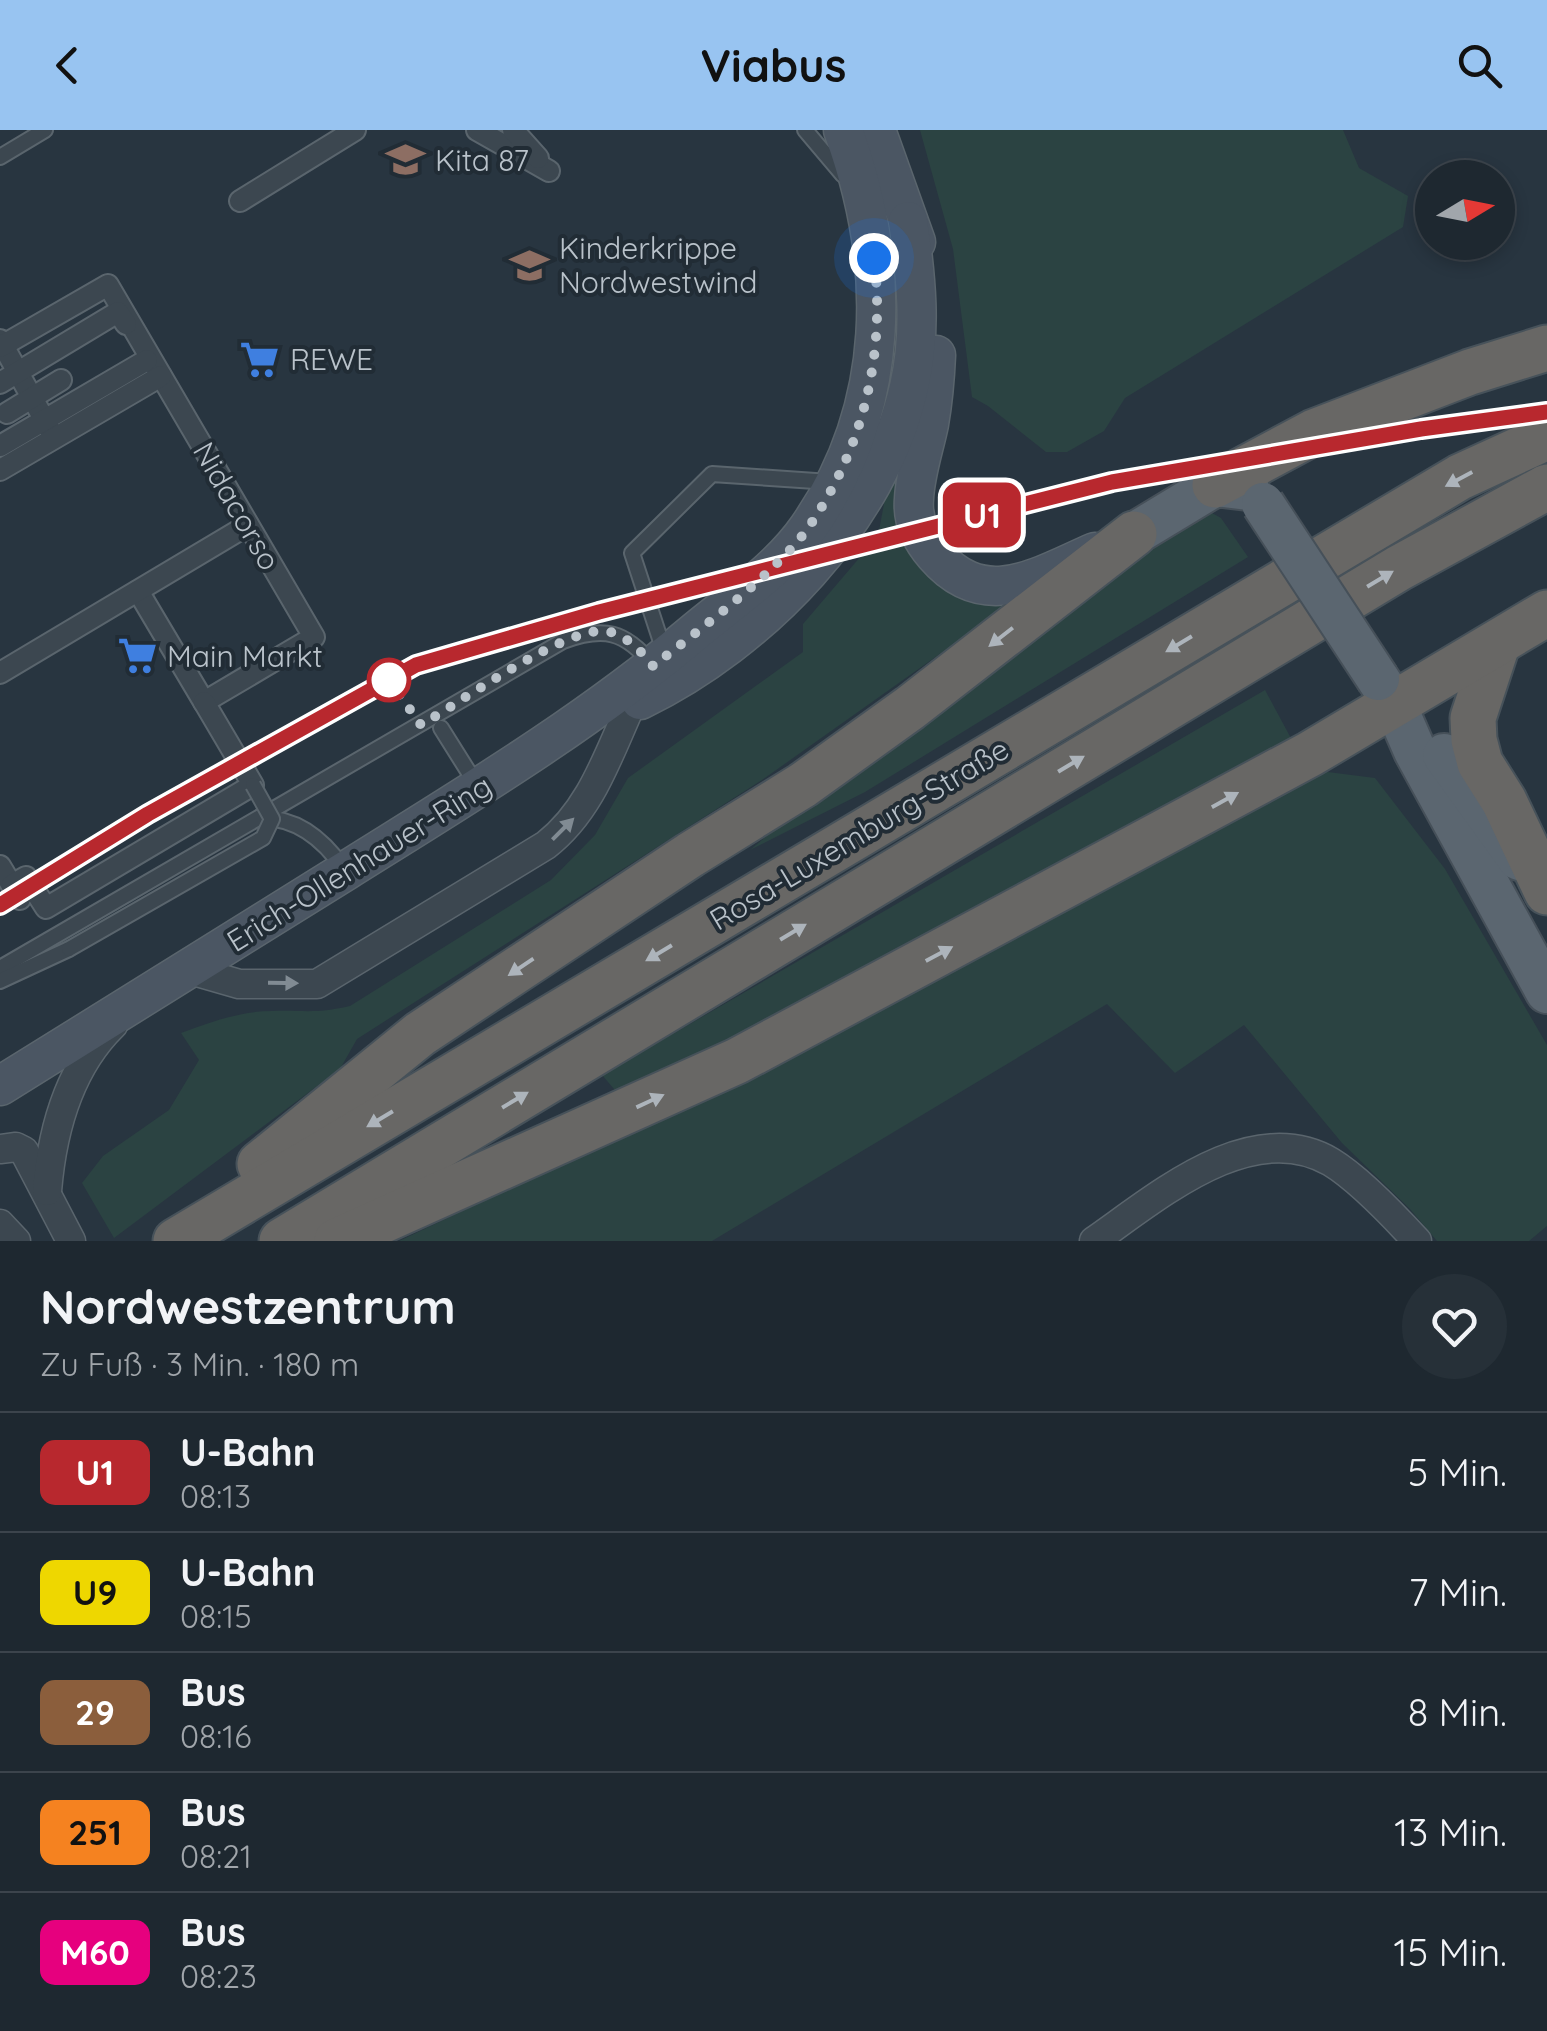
<!DOCTYPE html>
<html lang="de">
<head>
<meta charset="utf-8">
<style>
  :root { --surface:#1e2830; --page:#263038; --text:#f1f3f6; --muted:#a1a6ab; --line:#3c444c; --accent:#98c4f1 }
  body { margin:0; font-family:Quicksand,sans-serif; background:var(--page); color:var(--text); height:100vh; display:flex; flex-direction:column; font-size:38px; white-space:nowrap }
  * { box-sizing:border-box; margin:0 }
  p { font-size:32px; color:var(--muted) }
  .icon { flex:none; width:55px; height:55px; fill:none; stroke:currentColor; stroke-width:2; stroke-linecap:round; stroke-linejoin:round }
  .map { position:relative; height:1111px; overflow:hidden }
  .sheet { display:flex; flex-direction:column; background:var(--surface); flex:1 }
  .sheet>* { flex:none }
  .badge { padding:0 20px; border-radius:15px; font-size:35px; line-height:65px }
  .needle { width:65px; rotate:80deg }
  .tools { position:absolute; left:1415px; top:30px; display:grid; gap:20px }
  .tools a { display:grid; place-items:center; width:100px; height:100px; border-radius:50%; background:var(--surface); box-shadow:0 5px 15px #0003,0 0 0 2px var(--line); font-size:50px }
  .you { position:absolute; width:50px; height:50px; margin:-25px; border:8px solid #fff; border-radius:50%; background:#1a73e8; box-shadow:0 0 0 15px #1a73e833 }
  .map>.badge { position:absolute; translate:-50% -50%; box-shadow:0 0 0 5px #fff }
  .round { display:grid; place-items:center; flex:none; width:105px; height:105px; border-radius:52px; background:var(--page) }
  .headline { display:flex; align-items:center; justify-content:space-between; height:170px; padding:0 40px }
  h1 { font-size:48px; font-weight:700; line-height:75px }
  ul { padding:0; list-style:none }
  li { display:flex; align-items:center; gap:30px; height:120px; padding:0 40px; border-top:2px solid var(--line) }
  li div { flex:1 }
  li b { display:block; font-size:38px }
  li em { font-style:normal }
  li .badge { min-width:110px; font-weight:700; text-align:center }
  header { display:flex; justify-content:space-between; align-items:center; height:130px; padding:0 40px; background:var(--accent); color:#111; font-size:45px; font-weight:700 }
  .map>svg:first-child { display:block }
  .green { fill:#2b4342 }
  .lines { fill:none; stroke-linecap:round; stroke-linejoin:round }
  .service-casing { stroke:#5a656d; stroke-width:18 }
  .pedestrian-casing { stroke:#5a656d; stroke-width:24 }
  .minor-casing { stroke:#5a656d; stroke-width:31 }
  .secondary-casing { stroke:#5a656d; stroke-width:41 }
  .primary-casing { stroke:#465059; stroke-width:46 }
  .trunk-casing { stroke:#47525a; stroke-width:49 }
  .service { stroke:#3c4750; stroke-width:14 }
  .pedestrian { stroke:#3c4750; stroke-width:20 }
  .minor { stroke:#3c4750; stroke-width:28 }
  .secondary { stroke:#4b5663; stroke-width:38 }
  .primary { stroke:#5b6670; stroke-width:42 }
  .trunk { stroke:#686765; stroke-width:45 }
  .service-bridge-casing { stroke:#5a656d; stroke-width:18; stroke-linecap:butt }
  .primary-bridge-casing { stroke:#465059; stroke-width:46; stroke-linecap:butt }
  .service-bridge { stroke:#3c4750; stroke-width:14 }
  .primary-bridge { stroke:#5b6670; stroke-width:42 }
  .oneway { fill:#adb4bb }
  .oneway2 { fill:#818b93 }
  .line-casing { stroke:#fff; stroke-width:22 }
  .line { stroke:#b8282e; stroke-width:15 }
  .walk { stroke:#b9c2ca; stroke-width:10; stroke-dasharray:0 18 }
  .stop-dot { fill:#fff; stroke:#b8282e; stroke-width:5 }
  .labels { text-anchor:middle; dominant-baseline:central; stroke-width:8; stroke-linejoin:round; paint-order:stroke }
  .poi-label { font-size:30px; fill:#b9c2ca; stroke:#212c35; text-anchor:start }
  .street-label { font-size:30px; fill:#b9c2ca; stroke:#212c35 }
</style>
</head>
<body>
<header><svg class="icon" aria-label="back" viewBox="0 0 24 24"><path d="M15 5l-7 7 7 7"/></svg>Viabus<svg class="icon" aria-label="search" viewBox="0 0 24 24"><circle cx="10" cy="10" r="6"/><path d="M15 15l6 6"/></svg></header>
<div class="map">
<svg width="1547" height="1111" viewBox="0 0 1547 1111">
  <rect width="100%" height="100%" fill="#283540"/>
  <g class="green">
    <path d="M920,0H1343L1359,38L1408,66L1403,97L1125,268L1104,301L1067,322H1046L988,276L972,267L953,119Z"/>
    <path d="M896,340C899,392 901,446 959,463C979,470 1002,471 1022,475L982,494L762,650L357,909L340,939L114,1108L82,1053L103,1026L169,980L199,930L181,903C211,892 240,881 272,881C305,880 316,884 350,876L551,750L595,705L628,648L803,522V494L878,406L886,363Z"/>
    <path d="M1212,383L1221,388L1248,427L865,662L750,720L827,655L1196,385Z"/>
    <path d="M1265,560L1293,612L620,966L602,945Z"/>
    <path d="M1312,640L1375,648L1445,739L1547,915V1096L1529,1111H1437L1410,1079L1342,1013L1244,895L1175,943L1107,874L712,1111H399L772,935Z"/>
  </g>
  <g class="lines">
    <defs>
      <g id="service">
        <path d="M805,0L843,45"/>
        <path d="M0,27L45,0"/>
        <path d="M664,521L632,423L712,344L830,352"/>
        <path d="M441,598L478,657"/>
        <path d="M260,688C297,687 324,710 344,739"/>
        <path d="M0,838L563,511C604,496 625,501 653,535"/>
        <path d="M0,851L69,819"/>
      </g>
      <g id="pedestrian">
        <path d="M477,0L549,41"/>
        <path d="M513,0L538,28"/>
        <path d="M240,71L355,0"/>
        <path d="M0,210L50,300"/>
        <path d="M0,217L108,155L314,507L204,572L138,461"/>
        <path d="M0,253L118,182L126,194"/>
        <path d="M7,283L61,250"/>
        <path d="M0,316L147,230"/>
        <path d="M0,340L161,246"/>
        <path d="M0,543L248,395"/>
        <path d="M0,736L20,769"/>
        <path d="M12,755L26,747L46,778L253,655L204,572"/>
      </g>
      <g id="minor">
        <path d="M187,839L239,854H317L546,715C591,680 608,625 631,575"/>
        <path d="M0,1019L16,1017L24,1021L71,1111"/>
        <path d="M47,1061C52,1001 68,939 113,895"/>
        <path d="M0,1094L16,1111"/>
        <path d="M1094,1111C1156,1068 1251,985 1331,1032C1359,1049 1395,1087 1417,1111"/>
      </g>
      <g id="secondary">
        <path d="M876,0L916,112"/>
        <path d="M936,225C935,248 933,271 929,294C924,318 915,344 914,369C912,391 921,409 935,425C985,483 1039,446 1095,422"/>
        <path d="M640,570C760,512 880,389 909,257C922,202 916,146 908,91"/>
        <path d="M0,956C116,885 231,812 347,740C465,666 584,595 691,505C730,472 778,441 808,398C892,277 892,135 843,0"/>
      </g>
      <g id="primary">
        <path d="M1134,404L1215,355L1248,359"/>
        <path d="M1378,549L1395,575L1415,621L1547,862"/>
        <path d="M1444,625L1519,729"/>
      </g>
      <g id="trunk">
        <path d="M1215,355L1314,302L1470,242L1547,218"/>
        <path d="M1497,515L1473,588L1474,610L1480,633L1504,671L1547,762"/>
        <path d="M260,1034L420,904L690,725L803,655L910,578L1134,404"/>
        <path d="M176,1111L1460,347L1547,307"/>
        <path d="M282,1111L1399,438L1547,357"/>
        <path d="M337,1111L737,931L1310,624L1547,483"/>
      </g>
    </defs>
    <use href="#service" class="service-casing"/>
    <use href="#pedestrian" class="pedestrian-casing"/>
    <use href="#minor" class="minor-casing"/>
    <use href="#secondary" class="secondary-casing"/>
    <use href="#primary" class="primary-casing"/>
    <use href="#trunk" class="trunk-casing"/>
    <use href="#service" class="service"/>
    <use href="#pedestrian" class="pedestrian"/>
    <use href="#minor" class="minor"/>
    <use href="#secondary" class="secondary"/>
    <use href="#primary" class="primary"/>
    <use href="#trunk" class="trunk"/>
    <defs>
      <path id="service-bridge" d="M69,819L263,708L272,689L253,655"/>
      <path id="primary-bridge" d="M1263,374L1378,549"/>
    </defs>
    <use href="#service-bridge" class="service-bridge-casing"/>
    <use href="#primary-bridge" class="primary-bridge-casing"/>
    <use href="#service-bridge" class="service-bridge"/>
    <use href="#primary-bridge" class="primary-bridge"/>
  </g>
  <defs><path id="oneway-solid" d="M-6-.8H1V-3.2L6.5 0L1 3.2V.8H-6Z" transform="scale(2.5)"/></defs>
  <g class="oneway">
    <use href="#oneway-solid" transform="translate(1459 349) rotate(152)"/>
    <use href="#oneway-solid" transform="translate(1380 449) rotate(-31)"/>
    <use href="#oneway-solid" transform="translate(1001 507) rotate(142)"/>
    <use href="#oneway-solid" transform="translate(1179 514) rotate(149)"/>
    <use href="#oneway-solid" transform="translate(1071 634) rotate(-31)"/>
    <use href="#oneway-solid" transform="translate(1225 670) rotate(-29)"/>
    <use href="#oneway-solid" transform="translate(793 802) rotate(-31)"/>
    <use href="#oneway-solid" transform="translate(659 823) rotate(149)"/>
    <use href="#oneway-solid" transform="translate(939 824) rotate(-28)"/>
    <use href="#oneway-solid" transform="translate(521 837) rotate(146)"/>
    <use href="#oneway-solid" transform="translate(515 970) rotate(-31)"/>
    <use href="#oneway-solid" transform="translate(650 971) rotate(-25)"/>
    <use href="#oneway-solid" transform="translate(380 989) rotate(149)"/>
  </g>
  <g class="oneway2">
    <use href="#oneway-solid" transform="translate(563 699) rotate(-45)"/>
    <use href="#oneway-solid" transform="translate(283 853) rotate(1)"/>
  </g>
  <g class="lines">
    <defs>
      <path id="line" d="M0,775L148,684L416,535L599,482L1112,352L1421,299L1547,282"/>
    </defs>
    <use href="#line" class="line-casing"/>
    <use href="#line" class="line"/>
    <path class="walk" d="M389,550L421,595C462,571 560,501 602,501C623,501 641,521 653,536C698,501 776,443 808,398C863,319 886,224 874,128"/>
  </g>
  <defs>
    <symbol id="school-bare" viewBox="-9 -9 18 18"><path d="M0-5L7-2L0 1L-7-2ZM-4 1L0 2.5L4 1V4Q0 6-4 4Z" fill="#8d6e63" stroke="#212c35" stroke-width="2.5" paint-order="stroke"/></symbol>
    <symbol id="supermarket-bare" viewBox="-9 -9 18 18"><path d="M-6-5.5h2.5l.6 2H6L4.5 2H-2.5L-4.4-4H-6ZM-1.5 3.2a1.3 1.3 0 1 0 .1 0ZM3 3.2a1.3 1.3 0 1 0 .1 0Z" fill="#3f7fe0" stroke="#212c35" stroke-width="2.5" paint-order="stroke"/></symbol>
  </defs>
  <g fill-rule="evenodd">
    <use href="#school-bare" x="378" y="2" width="55" height="55"/>
    <use href="#school-bare" x="502" y="108" width="55" height="55"/>
    <use href="#supermarket-bare" x="232" y="202" width="55" height="55"/>
    <use href="#supermarket-bare" x="110" y="498" width="55" height="55"/>
  </g>
  <circle class="stop-dot" cx="389" cy="550" r="20"/>
  <g class="labels">
    <g class="poi-label">
      <text x="435" y="30">Kita 87</text>
      <text x="559" y="118">Kinderkrippe<tspan x="559" dy="34">Nordwestwind</tspan></text>
      <text x="290" y="229">REWE</text>
      <text x="167" y="526">Main Markt</text>
    </g>
    <g class="street-label">
      <text transform="translate(237 376) rotate(60)">Nidacorso</text>
      <text transform="translate(859 704) rotate(-31)">Rosa-Luxemburg-Straße</text>
      <text transform="translate(359 733) rotate(-32)">Erich-Ollenhauer-Ring</text>
    </g>
  </g>
</svg>
<div class="tools">
<a><svg class="needle" viewBox="-14 -14 28 28"><path d="M0-13l5 13h-10z" fill="#e53935"/><path d="M0 13l5-13h-10z" fill="#a1a6ab"/></svg></a>
</div>
<div class="you" style="left:874px;top:128px"></div>
<b class="badge" style="left:982px;top:385px;background:#b8282e;color:#fff">U1</b>
</div>
<section class="sheet">
<div class="headline"><div><h1>Nordwestzentrum</h1><p>Zu Fuß · 3 Min. · 180 m</p></div><a class="round"><svg class="icon" aria-label="heart" viewBox="0 0 24 24"><path d="M12 20l-8-8c-3-5 5-10 8-4 3-6 11-1 8 4z"/></svg></a></div>
<ul>
<li><span class="badge" style="background:#b8282e;color:#fff">U1</span><div><b>U-Bahn</b><p>08:13</p></div><em>5 Min.</em></li>
<li><span class="badge" style="background:#eed700;color:#111">U9</span><div><b>U-Bahn</b><p>08:15</p></div><em>7 Min.</em></li>
<li><span class="badge" style="background:#8b5e3c;color:#fff">29</span><div><b>Bus</b><p>08:16</p></div><em>8 Min.</em></li>
<li><span class="badge" style="background:#f58220;color:#111">251</span><div><b>Bus</b><p>08:21</p></div><em>13 Min.</em></li>
<li><span class="badge" style="background:#e6007e;color:#fff">M60</span><div><b>Bus</b><p>08:23</p></div><em>15 Min.</em></li>
</ul>
</section>
</body>
</html>
